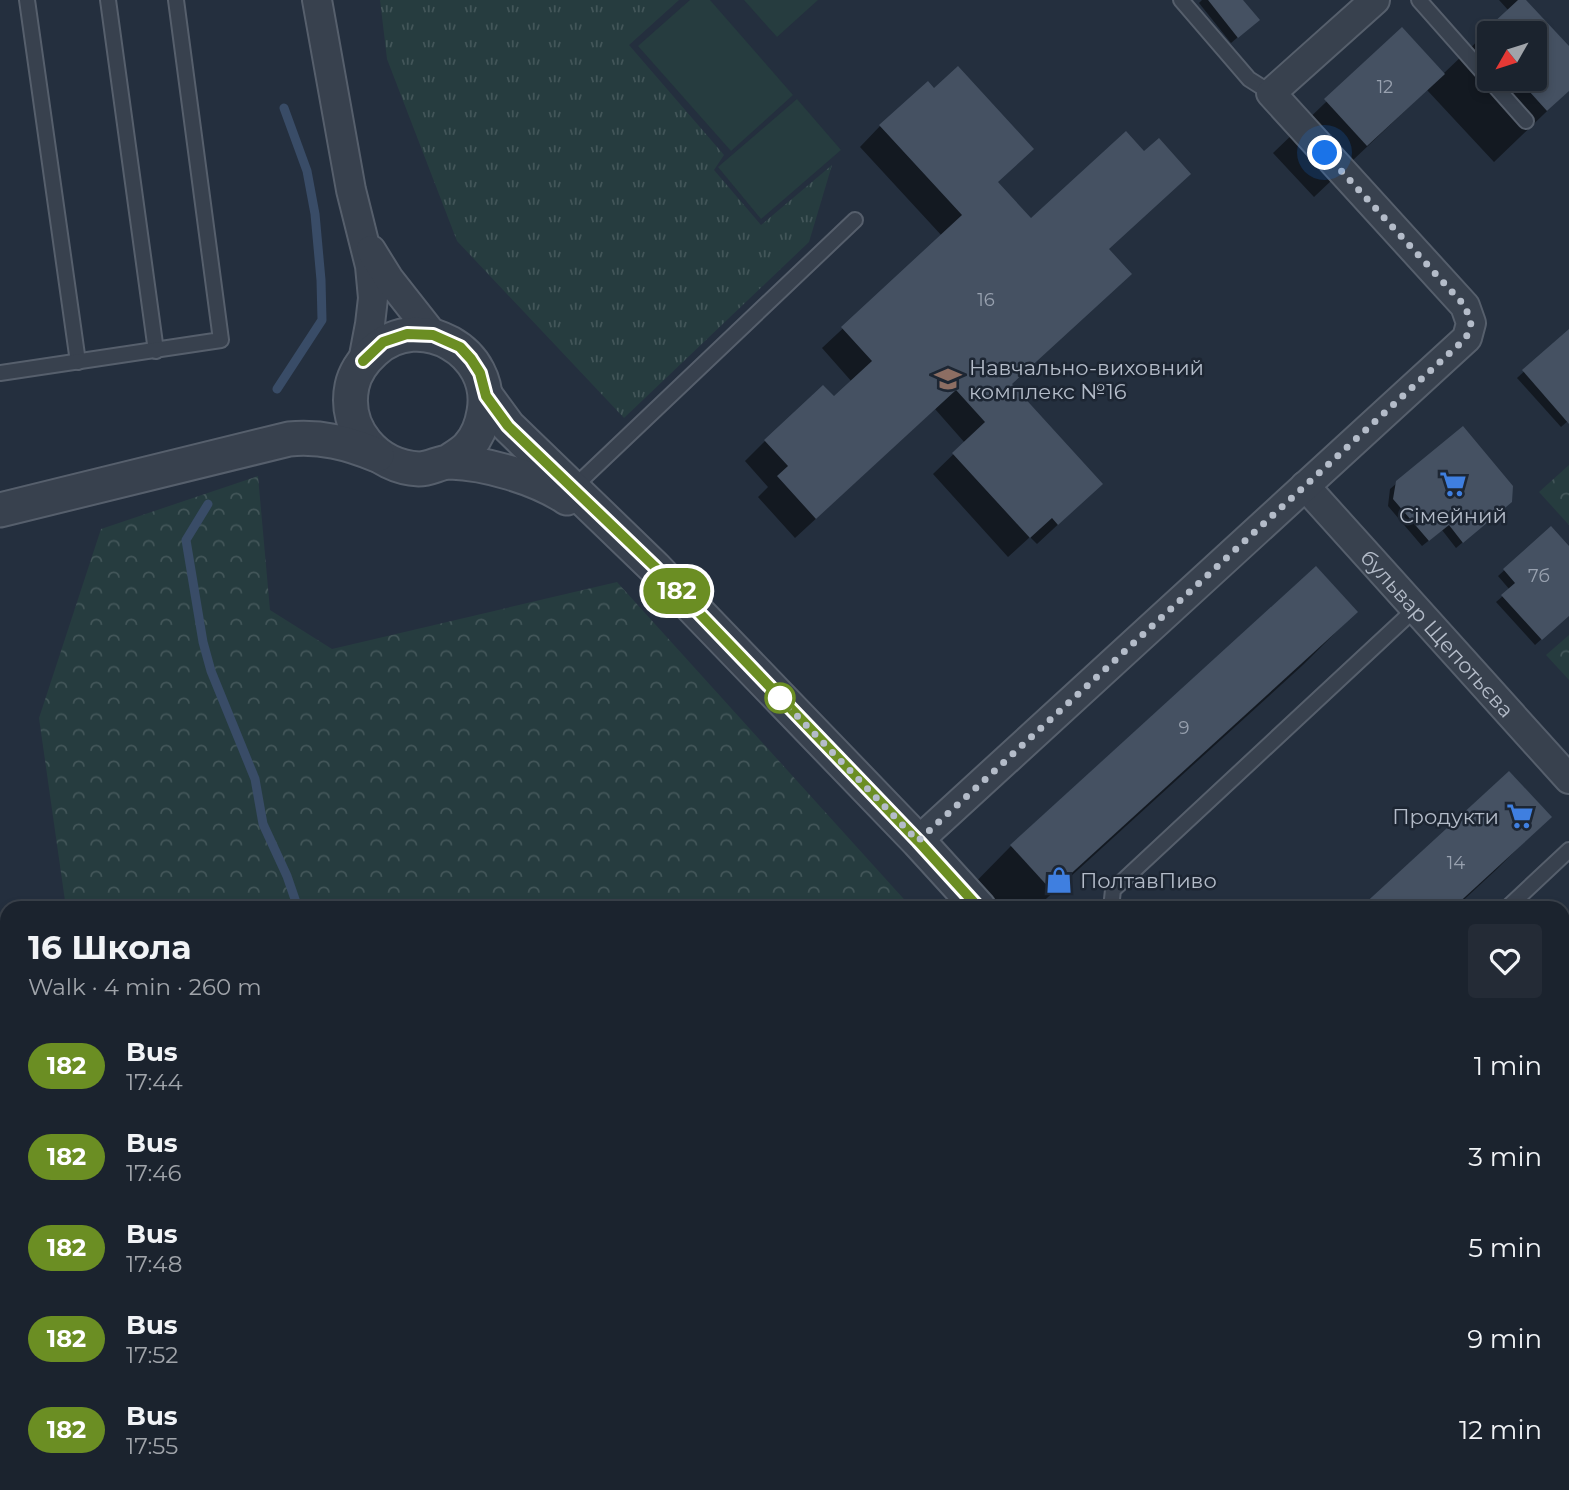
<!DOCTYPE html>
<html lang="en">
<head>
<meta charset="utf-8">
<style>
  :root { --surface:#1b232e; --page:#242b36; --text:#f1f3f6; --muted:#a0a4aa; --line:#39404a }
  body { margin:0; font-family:Montserrat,sans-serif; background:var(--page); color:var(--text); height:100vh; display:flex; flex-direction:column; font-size:26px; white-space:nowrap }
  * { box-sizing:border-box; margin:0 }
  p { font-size:23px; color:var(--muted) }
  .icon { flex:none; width:38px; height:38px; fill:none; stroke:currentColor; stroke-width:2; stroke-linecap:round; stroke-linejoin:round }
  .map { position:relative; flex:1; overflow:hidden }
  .drawer { position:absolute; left:0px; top:901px; width:1570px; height:590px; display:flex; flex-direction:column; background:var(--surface); border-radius:21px 21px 0 0; box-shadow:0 4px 10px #0003,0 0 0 2px var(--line) }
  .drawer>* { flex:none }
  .badge { padding:0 14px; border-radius:23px; font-size:24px; line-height:46px }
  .needle { width:46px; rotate:231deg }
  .tools { position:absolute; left:1477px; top:21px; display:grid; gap:14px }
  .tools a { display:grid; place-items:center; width:70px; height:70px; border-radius:7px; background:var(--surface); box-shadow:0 4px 10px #0003,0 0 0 2px var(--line); font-size:35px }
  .you { position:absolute; width:35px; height:35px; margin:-18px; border:5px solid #fff; border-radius:50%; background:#1a73e8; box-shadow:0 0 0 10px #1a73e833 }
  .map>.badge { position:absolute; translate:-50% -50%; box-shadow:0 0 0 4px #fff }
  .round { display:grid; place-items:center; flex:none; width:74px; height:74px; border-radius:7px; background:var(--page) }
  .headline { display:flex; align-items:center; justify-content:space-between; height:119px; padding:0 28px }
  h1 { font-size:33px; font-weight:700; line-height:52px }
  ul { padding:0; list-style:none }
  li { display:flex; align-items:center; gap:21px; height:91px; padding:0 28px }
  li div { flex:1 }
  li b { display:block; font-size:26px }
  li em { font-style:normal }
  li .badge { min-width:77px; font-weight:700; text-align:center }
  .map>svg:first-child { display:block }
  .grass { fill:url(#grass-tufts) }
  .forest { fill:url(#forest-crowns) }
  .wetland { fill:url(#wetland-marsh) }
  .pitch { fill:#263c3f }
  .shadow { fill:#0007; fill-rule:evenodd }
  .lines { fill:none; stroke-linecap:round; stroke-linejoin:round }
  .stream { stroke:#394c67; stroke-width:9 }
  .building { fill:#455162 }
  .service-casing { stroke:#565f6c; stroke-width:18 }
  .minor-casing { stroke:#565f6c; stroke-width:32 }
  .tertiary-casing { stroke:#565f6c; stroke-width:37 }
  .service { stroke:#38414e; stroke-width:14 }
  .minor { stroke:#38414e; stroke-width:28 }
  .tertiary { stroke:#38414e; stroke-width:33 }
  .line-casing { stroke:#fff; stroke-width:16 }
  .line { stroke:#6b8e23; stroke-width:10 }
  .walk { stroke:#b4bcc9; stroke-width:7; stroke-dasharray:0 12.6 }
  .stop-dot { fill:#fff; stroke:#6b8e23; stroke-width:3.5 }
  .labels { text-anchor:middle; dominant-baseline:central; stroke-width:5; stroke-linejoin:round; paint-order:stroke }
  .number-label { font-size:18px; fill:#98a1af }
  .poi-label { font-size:21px; fill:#b4bcc9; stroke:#1d2633; text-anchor:start }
  .street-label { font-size:21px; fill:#b4bcc9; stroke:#1d2633 }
</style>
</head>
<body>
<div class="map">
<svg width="1569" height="1490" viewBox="0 0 1569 1490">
  <defs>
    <pattern id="grass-tufts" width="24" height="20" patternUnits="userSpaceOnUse" patternTransform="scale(1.75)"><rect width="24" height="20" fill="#263c3f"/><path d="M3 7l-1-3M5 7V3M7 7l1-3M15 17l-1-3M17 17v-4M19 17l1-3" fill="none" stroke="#435659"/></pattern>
    <pattern id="forest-crowns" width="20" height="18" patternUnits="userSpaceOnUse" patternTransform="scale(1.75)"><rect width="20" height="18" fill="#263c3f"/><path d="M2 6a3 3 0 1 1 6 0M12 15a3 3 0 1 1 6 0" fill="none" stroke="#435659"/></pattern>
    <pattern id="wetland-marsh" width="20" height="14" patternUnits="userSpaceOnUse" patternTransform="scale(1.75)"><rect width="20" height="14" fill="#263c3f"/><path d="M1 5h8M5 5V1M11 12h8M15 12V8" fill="none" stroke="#435659"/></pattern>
  </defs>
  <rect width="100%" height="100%" fill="#242f3e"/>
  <g class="grass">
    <path d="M380,0H679L629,45L724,155L714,170L761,225L832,165L809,242L624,418L457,241L387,59Z"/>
    <path d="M7,1021V1484H189L191,1490H0V1022Z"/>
    <path d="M931,1484H1446L1455,1490H929Z"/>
  </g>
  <g class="forest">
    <path d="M1569,465V525L1539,492Z"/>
    <path d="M258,476L270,610L332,649L617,582L912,908H66L39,718L101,529Z"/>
    <path d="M1569,635V680L1546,655Z"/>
    <path d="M210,1484H931L929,1490H212Z"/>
  </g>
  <path class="wetland" d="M465,1484H609L612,1490H467Z"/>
  <g class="pitch">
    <path d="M690,0H710L793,95L731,151L638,46Z"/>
    <path d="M744,0H818L777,37Z"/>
    <path d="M797,99L841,150L761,219L718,167Z"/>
  </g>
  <g class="shadow">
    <path d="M1202,0H1241L1251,26L1231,43L1199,3Z"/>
    <path d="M1499,0H1524L1569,49V90L1494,162L1427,90L1314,197L1273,153L1402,29L1443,74L1509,11ZM1489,33H1535V79H1489Z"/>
    <path d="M880,126L996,183L1031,221L1107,250L1010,385L1080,504L1037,544L1030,537L1008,557L933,474L965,443L935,409L795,538L758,497L768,487L745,461L765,441L834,399L852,382L822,348L942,236L860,147Z"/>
    <path d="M1569,331V420L1561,427L1517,378Z"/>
    <path d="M1397,483L1503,508L1456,548L1442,530L1422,546L1388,506L1390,489Z"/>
    <path d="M1551,528L1569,548V614L1535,645L1496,602L1510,590L1498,576Z"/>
    <path d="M1316,568L1356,612L1304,664L1036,908H967L959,899L1011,846Z"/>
    <path d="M1509,774L1549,817L1497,869L1455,908H1363Z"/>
    <path d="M1569,1109V1192L1563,1198V1115Z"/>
  </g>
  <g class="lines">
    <g class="stream">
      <path d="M277,389L322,320L321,280L315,214L307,171L284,108"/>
      <path d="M208,504L186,540L203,642L211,671L255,779L263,824L287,876L298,908"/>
    </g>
  </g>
  <g class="building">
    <path d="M1208,0H1243L1260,20L1238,38Z"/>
    <path d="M1518,0H1526L1569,46V91L1547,111L1518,79H1535V33H1489V48L1478,37Z"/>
    <path d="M1402,27L1445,74L1367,146L1324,99Z"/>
    <path d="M958,66L1034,149L998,182L1031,218L1126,131L1144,151L1159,138L1191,174L1109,249L1132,274L1012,384L1103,484L1058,525L1052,518L1030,538L952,453L985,422L956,390L816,519L777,476L788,466L764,440L823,385L834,396L872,361L841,327L962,215L879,125L928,81L934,88Z"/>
    <path d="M1569,329V424L1522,370Z"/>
    <path d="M1463,426L1513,486L1512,502L1463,543L1449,525L1429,541L1393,499L1396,481Z"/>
    <path d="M1551,526L1569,546V616L1542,640L1501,595L1515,583L1503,569Z"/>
    <path d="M1316,566L1358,612L1052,891L1010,845Z"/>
    <path d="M1509,771L1552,817L1453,908H1360Z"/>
    <path d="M1569,1107V1190L1563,1196V1112Z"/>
  </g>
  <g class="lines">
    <defs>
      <g id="service">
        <path d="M27,0L78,362"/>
        <path d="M108,0L156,351"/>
        <path d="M1181,0L1249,79L1271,93"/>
        <path d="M1419,0L1526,121"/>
        <path d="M0,373L221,340L176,0"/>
        <path d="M572,489L855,220"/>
        <path d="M1111,908L1113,890L1415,609"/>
        <path d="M1507,908L1569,850"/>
        <path d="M1563,1038L1569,1033"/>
      </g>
      <g id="minor">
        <path d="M317,0L351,190L370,266L373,298L370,324L363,361"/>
        <path d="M371,250L389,279L433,335"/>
        <path id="s1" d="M1305,486L1569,779"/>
        <path d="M918,841L1467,338L1471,323L1465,306L1271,93L1375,0"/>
      </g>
      <g id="tertiary">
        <path d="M486,396L508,426L654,567L918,841L979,908"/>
        <path d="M448,462C455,457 464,452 469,446C478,436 482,424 484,412C495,352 420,309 374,351C364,360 355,372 352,386C343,429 376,467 419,469C430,469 440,462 450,462C486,463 537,478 567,498"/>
        <path d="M0,510L289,439C321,436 348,443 377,455"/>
        <path d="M1530,1484L1539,1490"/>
      </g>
    </defs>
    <use href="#service" class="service-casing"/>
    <use href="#minor" class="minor-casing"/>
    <use href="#tertiary" class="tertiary-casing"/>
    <use href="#service" class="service"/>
    <use href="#minor" class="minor"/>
    <use href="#tertiary" class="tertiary"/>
  </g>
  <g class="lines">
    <defs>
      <path id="line" d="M363,361L383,342L407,334L433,335L460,347L471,359L480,373L486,396L508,426L654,566L918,841L979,908"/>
    </defs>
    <use href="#line" class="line-casing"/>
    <use href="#line" class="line"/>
    <path class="walk" d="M780,698L918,841L1466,338L1471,323L1465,306L1325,153"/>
  </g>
  <defs>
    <symbol id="school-bare" viewBox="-9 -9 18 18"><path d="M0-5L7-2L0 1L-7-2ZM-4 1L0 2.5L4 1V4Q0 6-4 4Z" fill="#8d6e63" stroke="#1d2633" stroke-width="2.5" paint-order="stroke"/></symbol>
    <symbol id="supermarket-bare" viewBox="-9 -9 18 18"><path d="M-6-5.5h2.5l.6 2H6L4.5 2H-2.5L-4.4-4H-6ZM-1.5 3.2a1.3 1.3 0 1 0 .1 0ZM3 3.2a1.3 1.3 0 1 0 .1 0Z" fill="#3f7fe0" stroke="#1d2633" stroke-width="2.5" paint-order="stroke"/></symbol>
    <symbol id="shop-bare" viewBox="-9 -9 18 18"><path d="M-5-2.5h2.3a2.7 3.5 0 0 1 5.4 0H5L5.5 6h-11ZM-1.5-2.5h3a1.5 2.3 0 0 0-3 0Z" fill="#3f7fe0" stroke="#1d2633" stroke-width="2.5" paint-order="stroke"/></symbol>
  </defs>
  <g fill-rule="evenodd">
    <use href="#school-bare" x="929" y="360" width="38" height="38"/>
    <use href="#supermarket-bare" x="1434" y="465" width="38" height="38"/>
    <use href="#supermarket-bare" x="1501" y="797" width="38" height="38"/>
    <use href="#shop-bare" x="1040" y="861" width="38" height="38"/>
  </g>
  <circle class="stop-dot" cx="780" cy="698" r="14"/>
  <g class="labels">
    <g class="number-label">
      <text x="1385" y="87">12</text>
      <text x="986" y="300">16</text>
      <text x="1539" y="576">7б</text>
      <text x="1184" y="728">9</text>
      <text x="1456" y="863">14</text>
    </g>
    <g class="poi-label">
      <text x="969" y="367">Навчально-виховний<tspan x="969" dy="24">комплекс №16</tspan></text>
      <text x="1453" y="515" text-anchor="middle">Сімейний</text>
      <text x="1499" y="816" text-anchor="end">Продукти</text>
      <text x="1080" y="880">ПолтавПиво</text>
    </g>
    <g class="street-label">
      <text stroke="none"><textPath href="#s1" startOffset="198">бульвар Щепотьєва</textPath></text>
    </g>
  </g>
</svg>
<div class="tools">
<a><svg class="needle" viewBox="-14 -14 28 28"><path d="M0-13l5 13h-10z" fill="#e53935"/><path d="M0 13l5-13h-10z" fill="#a0a4aa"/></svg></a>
</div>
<div class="you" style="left:1325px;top:153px"></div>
<b class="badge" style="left:677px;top:591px;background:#6b8e23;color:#fff">182</b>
<section class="drawer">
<div class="headline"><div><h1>16 Школа</h1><p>Walk · 4 min · 260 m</p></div><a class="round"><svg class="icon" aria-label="heart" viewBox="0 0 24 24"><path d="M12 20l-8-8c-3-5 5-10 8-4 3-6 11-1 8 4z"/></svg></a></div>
<ul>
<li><span class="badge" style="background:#6b8e23;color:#fff">182</span><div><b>Bus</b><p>17:44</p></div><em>1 min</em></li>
<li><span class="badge" style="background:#6b8e23;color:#fff">182</span><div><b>Bus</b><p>17:46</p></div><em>3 min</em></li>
<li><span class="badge" style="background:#6b8e23;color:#fff">182</span><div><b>Bus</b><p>17:48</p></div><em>5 min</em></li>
<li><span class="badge" style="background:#6b8e23;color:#fff">182</span><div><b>Bus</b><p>17:52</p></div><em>9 min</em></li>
<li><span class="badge" style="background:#6b8e23;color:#fff">182</span><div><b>Bus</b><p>17:55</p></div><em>12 min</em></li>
</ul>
</section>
</div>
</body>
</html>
